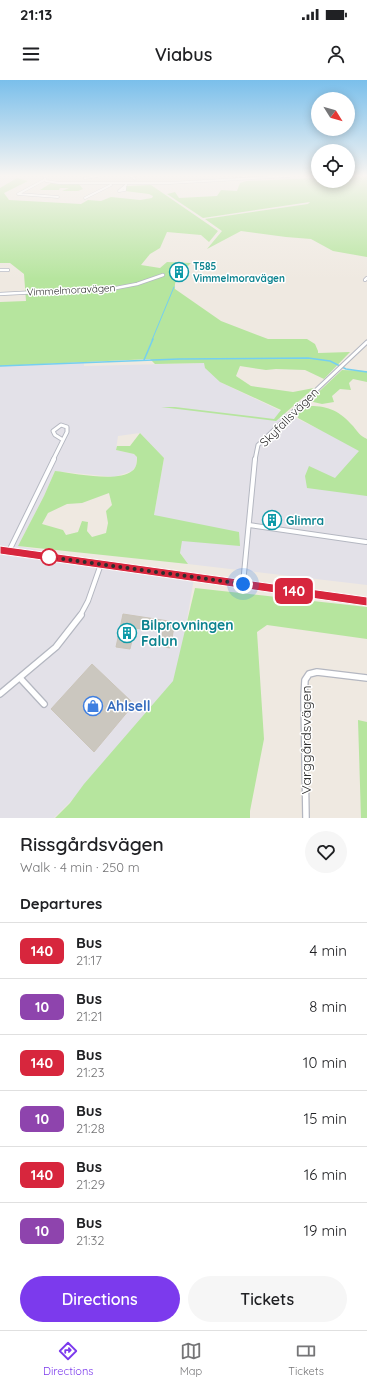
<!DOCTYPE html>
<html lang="en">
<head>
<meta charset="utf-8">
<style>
  :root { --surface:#fff; --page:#f6f6f6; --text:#202124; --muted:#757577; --line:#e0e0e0; --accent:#7c3aed }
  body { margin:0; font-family:Quicksand,sans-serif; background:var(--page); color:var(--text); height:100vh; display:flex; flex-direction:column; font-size:15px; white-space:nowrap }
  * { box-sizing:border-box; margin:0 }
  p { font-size:13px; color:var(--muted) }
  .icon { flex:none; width:22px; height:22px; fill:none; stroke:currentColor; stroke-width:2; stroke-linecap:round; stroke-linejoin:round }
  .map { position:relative; height:738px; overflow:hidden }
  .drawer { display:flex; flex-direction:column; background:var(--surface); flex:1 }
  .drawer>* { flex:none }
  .badge { padding:0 8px; border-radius:6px; font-size:14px; line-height:26px }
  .needle { width:26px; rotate:127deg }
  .controls { position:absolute; left:311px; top:12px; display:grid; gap:8px }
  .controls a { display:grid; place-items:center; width:44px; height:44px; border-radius:50%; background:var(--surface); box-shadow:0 2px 10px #0003; font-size:20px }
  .you { position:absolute; width:20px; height:20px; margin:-10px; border:3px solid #fff; border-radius:50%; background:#1a73e8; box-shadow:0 0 0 6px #1a73e833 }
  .map>.badge { position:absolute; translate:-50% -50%; box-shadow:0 0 0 2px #fff }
  h2 { padding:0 20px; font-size:15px; line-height:36px }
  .round { display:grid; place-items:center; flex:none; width:42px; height:42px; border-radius:21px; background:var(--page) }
  .head { display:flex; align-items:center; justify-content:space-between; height:68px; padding:0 20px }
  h1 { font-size:19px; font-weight:600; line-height:30px }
  .cta { display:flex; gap:8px; margin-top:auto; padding:8px 20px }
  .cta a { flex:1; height:46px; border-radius:24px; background:var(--accent); color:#fff; font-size:16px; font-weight:600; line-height:46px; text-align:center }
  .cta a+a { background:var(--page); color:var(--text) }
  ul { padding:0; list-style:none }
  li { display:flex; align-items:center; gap:12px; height:56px; padding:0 20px; border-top:1px solid var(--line) }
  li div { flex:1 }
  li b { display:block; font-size:15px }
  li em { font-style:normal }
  li .badge { min-width:44px; font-weight:700; text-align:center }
  .status { display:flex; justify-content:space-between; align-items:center; height:28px; padding:0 20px; background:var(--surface); direction:ltr }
  .status svg { height:11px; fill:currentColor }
  header { display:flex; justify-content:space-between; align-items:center; height:52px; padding:0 20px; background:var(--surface); font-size:18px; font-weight:600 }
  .menu { display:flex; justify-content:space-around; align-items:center; height:56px; border-top:1px solid var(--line); background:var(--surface); font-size:11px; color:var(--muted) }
  .menu a { display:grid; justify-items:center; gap:2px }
  .menu .selected { color:var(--accent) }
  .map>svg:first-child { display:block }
  .industrial { fill:#e3e1e8 }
  .green { fill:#b6e59e; fill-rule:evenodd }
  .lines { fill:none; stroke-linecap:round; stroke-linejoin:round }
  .stream-far1 { stroke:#75cff0; stroke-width:1 }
  .stream { stroke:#75cff0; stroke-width:1.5 }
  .building { fill:#cbc7bf; stroke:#cbc5ba }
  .minor-far4-casing { stroke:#b4b7c1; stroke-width:3 }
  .minor-far3-casing { stroke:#b4b7c1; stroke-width:4 }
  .minor-far2-casing { stroke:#b4b7c1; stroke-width:5 }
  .minor-far1-casing { stroke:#b4b7c1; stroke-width:6 }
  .minor-casing { stroke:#b4b7c1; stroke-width:8 }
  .tertiary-casing { stroke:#b4b7c1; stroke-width:7 }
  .minor-far4 { stroke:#fff; stroke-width:2 }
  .minor-far3 { stroke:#fff; stroke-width:2.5 }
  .minor-far2 { stroke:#fff; stroke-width:3 }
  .minor-far1 { stroke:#fff; stroke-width:4 }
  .minor { stroke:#fff; stroke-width:5.5 }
  .tertiary { stroke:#fff; stroke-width:5 }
  .line { fill:#d7263d; stroke:#fff }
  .walk { stroke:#2e2e2e; stroke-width:4; stroke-dasharray:0 7.2 }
  .stop-dot { fill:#fff; stroke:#d7263d; stroke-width:2 }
  .labels { text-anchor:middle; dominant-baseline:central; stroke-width:3; stroke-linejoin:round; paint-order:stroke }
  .far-culture-label { font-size:10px; font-weight:bold; fill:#0d838f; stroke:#fff; text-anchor:start }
  .far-street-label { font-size:10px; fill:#2e2e2e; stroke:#fff }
  .street-label { font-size:12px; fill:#2e2e2e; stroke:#fff }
  .culture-label { font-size:12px; font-weight:bold; fill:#0d838f; stroke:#fff; text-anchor:start }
  .near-culture-label { font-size:14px; font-weight:bold; fill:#0d838f; stroke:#fff; text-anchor:start }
  .near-shop-label { font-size:14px; font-weight:bold; fill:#366cbe; stroke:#fff; text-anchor:start }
  .near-street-label { font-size:14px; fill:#2e2e2e; stroke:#fff }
</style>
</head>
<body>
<div class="status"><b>21:13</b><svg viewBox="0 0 49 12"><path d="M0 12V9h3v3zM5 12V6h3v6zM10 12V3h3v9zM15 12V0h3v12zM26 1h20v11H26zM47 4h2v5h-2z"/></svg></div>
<header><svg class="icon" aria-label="menu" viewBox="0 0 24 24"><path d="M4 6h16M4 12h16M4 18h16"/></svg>Viabus<svg class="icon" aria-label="person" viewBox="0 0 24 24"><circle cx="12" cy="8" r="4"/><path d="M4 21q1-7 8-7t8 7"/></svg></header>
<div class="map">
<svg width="367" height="738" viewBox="0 0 367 738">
  <rect width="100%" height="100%" fill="#efe9e1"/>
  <path class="industrial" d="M84,281V286L205,283L220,302L365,371L367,383V505L188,484L154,435L164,378L140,353L118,356L116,370L134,374L137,377L136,386L132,391L114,397L55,391L44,416L18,466L194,498L176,606L88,704L54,738H0V286Z"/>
  <g class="green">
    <path d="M348,96H367V177L333,171L311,159L286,157L241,151L207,169L222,151L205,139L308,124L310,122L203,138L167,114L175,112L179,118L217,116L221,110L237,111L240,103L246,101L318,98V101H348Z"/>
    <path d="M17,98L28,101L4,113L9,120L81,124L88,120L101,121L111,117L140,120L152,118L153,116L149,114L125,111L127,106L151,105L218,151L209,162L201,155L167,152L160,168L150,174L141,185L160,188L167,182L191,183C184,190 173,199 175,209L221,241L268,259H307L315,264L318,271V273L350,272L324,299L305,290L276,289L266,290L240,286L236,296L251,306L293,312L314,308L276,341L161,327H175L274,339L281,330L220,302L205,288L204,283L155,284L150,279L0,286V222L26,221L24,194L10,183H0V108Z"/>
    <path d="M51,103L79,104L83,109L78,111H62L69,108H60L59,110H40Z"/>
    <path d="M342,290L367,291V302L353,299L349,303L351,310L340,309L332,316L334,322L322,324L309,321Z"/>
    <path d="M305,326C327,325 339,330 353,346C358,352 360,356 367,359V416L307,408L305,396L309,386L335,398L359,371L298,338L297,335Z"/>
    <path d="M140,353L164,378L154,435L239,452L240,466L182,461L180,473L188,484L18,466L44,416L55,391C74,393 117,403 132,391C137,388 137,381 137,377L134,374L116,370L117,366H130ZM109,413L112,425L106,431L108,443L106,453L92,457L87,451L88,442L82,441L78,452L66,455L63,450L42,444L48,433L67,424L82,423Z"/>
    <path d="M195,508L367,527V559L267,545L257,552L264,659L250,731V738H55L70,723L84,704L173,601Z"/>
    <path d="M358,640L367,642V738H361Z"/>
  </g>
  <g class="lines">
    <path class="stream-far1" d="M152,260L174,207"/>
    <g class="stream">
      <path d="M144,280L153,259"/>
      <path d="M0,286L179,279L308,278L330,281L346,289L367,292"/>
    </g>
  </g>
  <g class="building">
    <path d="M123,534L175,542L170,568L164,567L166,557H162L163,550L142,547L141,549L135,548L130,569L116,567Z"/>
    <path d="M92,584L134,624L94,672L51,629Z"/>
  </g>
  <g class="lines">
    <defs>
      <g id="minor-far4">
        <path d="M44,96L46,101L59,103H170L290,96"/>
        <path d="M131,96L135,99"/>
        <path d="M242,96H247"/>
        <path d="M85,98L98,96"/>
        <path d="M44,100L18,114L58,117"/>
        <path d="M125,106V110L119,111L126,105"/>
        <path d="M85,118L111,105"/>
      </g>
      <g id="minor-far3">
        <path d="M0,190H8"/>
        <path d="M365,200L367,198"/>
        <path d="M0,214L116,208L137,204L163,195"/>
      </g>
      <g id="minor-far2">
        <path d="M53,380L67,352V347L61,345L53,351L55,355L63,360"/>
        <path d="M255,380L258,365L367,262"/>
      </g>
      <g id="minor-far1">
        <path d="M249,445L366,462"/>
        <path d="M9,471L54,379"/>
        <path d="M243,504L255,379"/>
        <path d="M80,536L88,521L101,484"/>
      </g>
      <g id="minor">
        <path d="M20,598L44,624"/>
        <path d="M0,614L56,567L81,535"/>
        <path d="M306,738L304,617L305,600L309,594L317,592L367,598"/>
      </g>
      <path id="tertiary" d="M0,470L367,522"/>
    </defs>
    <use href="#minor-far4" class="minor-far4-casing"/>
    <use href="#minor-far3" class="minor-far3-casing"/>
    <use href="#minor-far2" class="minor-far2-casing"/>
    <use href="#minor-far1" class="minor-far1-casing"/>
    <use href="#minor" class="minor-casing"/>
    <use href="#tertiary" class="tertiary-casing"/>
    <use href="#minor-far4" class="minor-far4"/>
    <use href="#minor-far3" class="minor-far3"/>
    <use href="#minor-far2" class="minor-far2"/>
    <use href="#minor-far1" class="minor-far1"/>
    <use href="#minor" class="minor"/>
    <use href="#tertiary" class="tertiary"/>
  </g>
  <linearGradient id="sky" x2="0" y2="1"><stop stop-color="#7abfeb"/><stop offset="0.48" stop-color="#f8f5f2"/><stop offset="1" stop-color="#f8f5f2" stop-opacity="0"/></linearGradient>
  <rect width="367" height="199" fill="url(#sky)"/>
  <path class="line" d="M0,466L367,517V526L0,474Z"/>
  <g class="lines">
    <path class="walk" d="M49,477L243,504"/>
  </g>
  <defs>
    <symbol id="building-ring" viewBox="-11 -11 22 22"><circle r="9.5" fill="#fff" stroke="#0f9aa8" stroke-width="1.5"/><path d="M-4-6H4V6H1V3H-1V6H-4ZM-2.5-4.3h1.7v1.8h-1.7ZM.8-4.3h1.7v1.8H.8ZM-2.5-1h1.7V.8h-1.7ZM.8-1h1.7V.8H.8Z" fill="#0f9aa8"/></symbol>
    <symbol id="shop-ring" viewBox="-11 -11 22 22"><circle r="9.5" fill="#fff" stroke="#3f7fe0" stroke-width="1.5"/><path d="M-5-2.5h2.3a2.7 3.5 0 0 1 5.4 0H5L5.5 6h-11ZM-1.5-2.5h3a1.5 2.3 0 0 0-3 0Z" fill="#3f7fe0"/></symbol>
  </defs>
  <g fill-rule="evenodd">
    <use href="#building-ring" x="168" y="181" width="22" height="22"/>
    <use href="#building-ring" x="261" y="429" width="22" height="22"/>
    <use href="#building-ring" x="116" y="542" width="22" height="22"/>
    <use href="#shop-ring" x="82" y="615" width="22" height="22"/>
  </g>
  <circle class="stop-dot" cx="49" cy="477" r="8"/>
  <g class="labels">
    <g class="far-culture-label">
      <text x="193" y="186">T585<tspan x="193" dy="12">Vimmelmoravägen</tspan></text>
    </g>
    <g class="far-street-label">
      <text transform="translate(71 210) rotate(-3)">Vimmelmoravägen</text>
    </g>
    <g class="street-label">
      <text transform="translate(289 337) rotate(-45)">Skyfallsvägen</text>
    </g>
    <g class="culture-label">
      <text x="286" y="440">Glimra</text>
    </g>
    <g class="near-culture-label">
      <text x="141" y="545">Bilprovningen<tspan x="141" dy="16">Falun</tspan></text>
    </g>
    <g class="near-shop-label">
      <text x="107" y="626">Ahlsell</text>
    </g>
    <g class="near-street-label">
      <text transform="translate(306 660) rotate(-90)">Varggårdsvägen</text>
    </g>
  </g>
</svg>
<div class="controls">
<a><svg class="needle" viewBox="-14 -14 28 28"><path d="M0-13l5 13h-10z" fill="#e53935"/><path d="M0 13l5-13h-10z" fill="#757577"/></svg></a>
<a><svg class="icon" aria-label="locate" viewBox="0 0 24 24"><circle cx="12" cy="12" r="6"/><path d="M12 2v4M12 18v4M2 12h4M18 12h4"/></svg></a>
</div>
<div class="you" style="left:243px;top:504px"></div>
<b class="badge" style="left:294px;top:511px;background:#d7263d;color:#fff">140</b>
</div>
<section class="drawer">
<div class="head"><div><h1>Rissgårdsvägen</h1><p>Walk · 4 min · 250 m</p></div><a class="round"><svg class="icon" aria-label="heart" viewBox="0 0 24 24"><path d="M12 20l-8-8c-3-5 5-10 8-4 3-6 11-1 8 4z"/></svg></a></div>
<h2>Departures</h2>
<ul>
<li><span class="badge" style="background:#d7263d;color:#fff">140</span><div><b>Bus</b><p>21:17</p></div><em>4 min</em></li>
<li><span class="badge" style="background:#8e44ad;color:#fff">10</span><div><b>Bus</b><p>21:21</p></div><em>8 min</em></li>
<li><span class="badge" style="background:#d7263d;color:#fff">140</span><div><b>Bus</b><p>21:23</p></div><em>10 min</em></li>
<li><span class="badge" style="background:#8e44ad;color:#fff">10</span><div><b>Bus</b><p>21:28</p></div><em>15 min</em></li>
<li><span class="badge" style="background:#d7263d;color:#fff">140</span><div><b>Bus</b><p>21:29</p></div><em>16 min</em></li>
<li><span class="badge" style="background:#8e44ad;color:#fff">10</span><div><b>Bus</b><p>21:32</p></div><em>19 min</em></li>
</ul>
<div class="cta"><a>Directions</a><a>Tickets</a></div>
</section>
<nav class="menu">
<a class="selected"><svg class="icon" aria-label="directions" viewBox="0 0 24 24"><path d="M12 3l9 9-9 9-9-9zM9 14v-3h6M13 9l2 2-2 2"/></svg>Directions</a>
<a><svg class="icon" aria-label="map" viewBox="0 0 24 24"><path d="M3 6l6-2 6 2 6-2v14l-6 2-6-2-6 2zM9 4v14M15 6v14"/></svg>Map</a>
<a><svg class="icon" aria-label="tickets" viewBox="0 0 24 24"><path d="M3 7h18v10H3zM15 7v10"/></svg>Tickets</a>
</nav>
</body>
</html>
